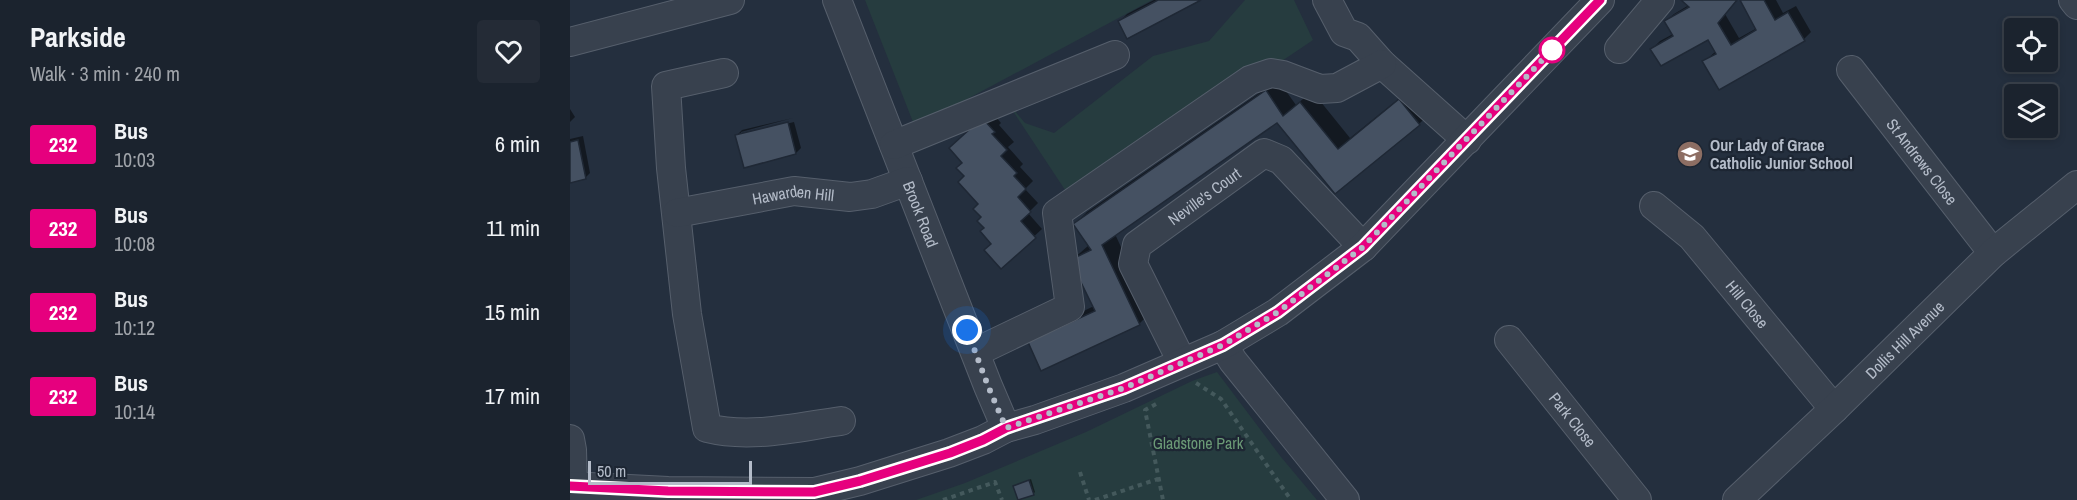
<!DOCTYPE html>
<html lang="en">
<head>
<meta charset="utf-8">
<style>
  :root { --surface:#1b232e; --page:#242b36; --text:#f1f3f6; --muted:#a0a4aa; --line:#39404a }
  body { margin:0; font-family:"Archivo Narrow",sans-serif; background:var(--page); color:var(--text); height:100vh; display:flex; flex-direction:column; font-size:22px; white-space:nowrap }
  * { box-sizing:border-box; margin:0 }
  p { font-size:20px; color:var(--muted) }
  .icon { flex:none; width:33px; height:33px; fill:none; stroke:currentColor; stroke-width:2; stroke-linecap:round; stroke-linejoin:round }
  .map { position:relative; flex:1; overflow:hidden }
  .side { display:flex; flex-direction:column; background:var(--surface); width:570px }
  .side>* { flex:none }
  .badge { padding:0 12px; border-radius:4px; font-size:21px; line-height:39px }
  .tools { position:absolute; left:1434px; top:18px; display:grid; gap:12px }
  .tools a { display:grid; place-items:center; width:54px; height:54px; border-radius:6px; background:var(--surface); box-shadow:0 3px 9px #0003,0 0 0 2px var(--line); font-size:30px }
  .scale { position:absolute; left:18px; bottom:15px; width:164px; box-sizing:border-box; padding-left:6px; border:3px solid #b4bcc9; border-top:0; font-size:16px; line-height:21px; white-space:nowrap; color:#b4bcc9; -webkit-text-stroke:4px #1d2633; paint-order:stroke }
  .you { position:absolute; width:30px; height:30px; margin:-15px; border:4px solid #fff; border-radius:50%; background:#1a73e8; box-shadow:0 0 0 9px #1a73e833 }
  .map>.badge { position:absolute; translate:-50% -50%; box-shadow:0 0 0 3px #fff }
  .round { display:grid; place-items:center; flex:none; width:63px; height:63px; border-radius:6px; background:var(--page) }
  .head { display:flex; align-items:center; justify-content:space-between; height:102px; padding:0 30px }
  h1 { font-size:28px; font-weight:800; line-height:45px }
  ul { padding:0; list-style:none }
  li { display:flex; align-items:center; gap:18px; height:84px; padding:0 30px }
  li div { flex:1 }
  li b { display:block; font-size:22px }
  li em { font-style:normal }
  li .badge { min-width:66px; font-weight:700; text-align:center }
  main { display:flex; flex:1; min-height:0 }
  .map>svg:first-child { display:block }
  .green { fill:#263c3f }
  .shadow { fill:#0007 }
  .building { fill:#455162; stroke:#1f2835; stroke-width:1.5 }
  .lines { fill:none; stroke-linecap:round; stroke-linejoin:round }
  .minor-casing { stroke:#565f6c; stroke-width:30 }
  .path { stroke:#44595c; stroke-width:4; stroke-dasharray:4.5 4.5; stroke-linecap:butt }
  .minor { stroke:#38414e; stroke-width:28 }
  .line-casing { stroke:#fff; stroke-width:14 }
  .line { stroke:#e6007e; stroke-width:9 }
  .walk { stroke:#b4bcc9; stroke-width:6; stroke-dasharray:0 10.8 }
  .stop-dot { fill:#fff; stroke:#e6007e; stroke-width:3 }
  .labels { text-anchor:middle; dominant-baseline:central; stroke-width:4.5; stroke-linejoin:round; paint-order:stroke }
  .poi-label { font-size:16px; font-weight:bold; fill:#b4bcc9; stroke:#1d2633; text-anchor:start }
  .street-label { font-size:16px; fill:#b4bcc9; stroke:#1d2633 }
  .park-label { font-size:16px; fill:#6b9a76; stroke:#1d2633 }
</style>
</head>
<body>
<main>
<section class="side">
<div class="head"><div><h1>Parkside</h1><p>Walk · 3 min · 240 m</p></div><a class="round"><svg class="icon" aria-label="heart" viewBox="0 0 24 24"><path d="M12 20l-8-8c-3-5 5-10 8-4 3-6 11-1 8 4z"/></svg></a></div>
<ul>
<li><span class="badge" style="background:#e6007e;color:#fff">232</span><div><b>Bus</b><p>10:03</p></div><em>6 min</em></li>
<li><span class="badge" style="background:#e6007e;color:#fff">232</span><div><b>Bus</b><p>10:08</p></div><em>11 min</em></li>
<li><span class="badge" style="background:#e6007e;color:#fff">232</span><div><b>Bus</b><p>10:12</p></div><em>15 min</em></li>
<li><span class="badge" style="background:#e6007e;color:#fff">232</span><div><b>Bus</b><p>10:14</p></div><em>17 min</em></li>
</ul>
</section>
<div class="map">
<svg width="1507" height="500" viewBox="0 0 1507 500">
  <rect width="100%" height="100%" fill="#242f3e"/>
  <g class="green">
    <path d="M295,0H582L345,127Z"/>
    <path d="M675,0H724L743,40L503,202L437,102L455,123L484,133L583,56L639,41Z"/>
    <path d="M647,372L711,457L747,500H346L395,483L516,432L622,381Z"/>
  </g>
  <g class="shadow">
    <path d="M584,0H628L550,21L557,14Z"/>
    <path d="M1114,0H1167L1155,14L1169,38L1187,28L1172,0H1206L1213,13L1226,6L1241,32L1234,39L1134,62L1146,51L1138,38L1082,49L1090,41L1103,34L1096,21L1104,14L1119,5Z"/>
    <path d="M708,80L726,105L742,91L780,138L842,88L861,112L849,124L765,192L707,121L545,234L581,312L569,324L472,331L524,306L502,260L519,245L505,224L517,212Z"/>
    <path d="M0,109L5,117L0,122Z"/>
    <path d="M421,111L431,123L429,125L444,142L438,147L453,164L450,167L463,181L455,189L468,203L458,213L472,229L431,267L415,228L410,204L395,176L394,163Z"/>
    <path d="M223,118L171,132V135L224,122L231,148L226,153L167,135L172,130Z"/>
    <path d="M13,136L20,173L15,178L0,181V139Z"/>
    <path d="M461,479L465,492L463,494L445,486Z"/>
  </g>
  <g class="building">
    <path d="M588,0H631L557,39L548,21Z"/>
    <path d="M1111,0H1167L1148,23L1161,45L1186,30L1170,0H1194L1205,20L1218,12L1235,41L1149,90L1132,61L1146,54L1138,40L1091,66L1080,49L1103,36L1094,21L1119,7Z"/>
    <path d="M696,90L713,116L730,102L768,149L829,99L850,125L765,194L707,123L532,245L570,325L471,371L458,342L525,311L500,260L521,250L503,224Z"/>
    <path d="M412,118L425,132L422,134L437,150L431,156L447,173L444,176L456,189L448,197L461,212L451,221L466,238L431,269L414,250L421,244L410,231L414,228L407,221L411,217L403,209L408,204L388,182L394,176L386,168L392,163L379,148Z"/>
    <path d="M218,122L226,154L174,168L165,135Z"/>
    <path d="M8,140L16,179L0,183V142Z"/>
    <path d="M459,480L464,495L448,500L443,486Z"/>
  </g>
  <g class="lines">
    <defs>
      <g id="minor">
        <path id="s1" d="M267,0L418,386L436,428"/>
        <path d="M757,0L774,32L788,37L812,64L897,140"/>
        <path d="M1503,0L1507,5"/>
        <path d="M0,42L160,0"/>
        <path d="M1049,49L1090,0"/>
        <path id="s2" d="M1281,70L1423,253"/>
        <path d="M154,73L96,86L101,168L117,314L137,428C181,439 227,427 271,421"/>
        <path d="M324,145L545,55"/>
        <path id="s3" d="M1084,206L1122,237L1264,409"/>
        <path id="s4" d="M107,213L224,191L280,197L302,194L338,181"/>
        <path id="s5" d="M939,340L1067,500"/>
        <path d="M653,345L663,361L775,500"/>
        <path d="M406,352L500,307L487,213L680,80L701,73L713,75L750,89L767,88L812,64"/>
        <path id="s6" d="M612,362L563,264L567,245L694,153L711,160L793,247"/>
        <path d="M0,439L2,450L3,486"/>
        <path d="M0,486L98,491L244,492L290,481L379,453L413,440L436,428L465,420L554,388L653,345L708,312L793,247L1030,0"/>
        <path id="s7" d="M1167,500L1264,409L1423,253L1507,185"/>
      </g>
    </defs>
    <use href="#minor" class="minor-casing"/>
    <g class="path">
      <path d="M626,383L651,399L721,500"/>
      <path d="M586,404L575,410L593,500"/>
      <path d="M510,472L519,500"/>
      <path d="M373,500L425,482L432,500"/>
      <path d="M525,500L588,479"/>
    </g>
    <use href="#minor" class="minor"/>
  </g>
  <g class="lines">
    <defs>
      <path id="line" d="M0,486L98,491L244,492L290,481L380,453L413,440L436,428L554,388L653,345L708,312L793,247L1030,0"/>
    </defs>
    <use href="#line" class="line-casing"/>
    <use href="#line" class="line"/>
    <path class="walk" d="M397,330L418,386L436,428L554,388L653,345L708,312L793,247L982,50"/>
  </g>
  <defs>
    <symbol id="school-disc" viewBox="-11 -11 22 22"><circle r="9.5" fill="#8d6e63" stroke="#1d2633"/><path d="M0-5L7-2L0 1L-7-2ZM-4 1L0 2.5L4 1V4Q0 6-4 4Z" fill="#fff"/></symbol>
  </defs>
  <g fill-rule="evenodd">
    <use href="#school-disc" x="1105" y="139" width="30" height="30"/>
  </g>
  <circle class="stop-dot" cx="982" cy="50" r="12"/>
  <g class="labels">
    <g class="poi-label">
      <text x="1140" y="145">Our Lady of Grace<tspan x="1140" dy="18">Catholic Junior School</tspan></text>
    </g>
    <g class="street-label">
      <text stroke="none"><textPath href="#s2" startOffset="116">St Andrews Close</textPath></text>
      <text stroke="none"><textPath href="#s6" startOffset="212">Neville's Court</textPath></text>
      <text stroke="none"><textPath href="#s4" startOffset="118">Hawarden Hill</textPath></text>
      <text stroke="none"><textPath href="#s1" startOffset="230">Brook Road</textPath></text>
      <text stroke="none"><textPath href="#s3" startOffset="136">Hill Close</textPath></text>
      <text stroke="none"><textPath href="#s7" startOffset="232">Dollis Hill Avenue</textPath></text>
      <text stroke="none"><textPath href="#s5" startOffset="102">Park Close</textPath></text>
    </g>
    <g class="park-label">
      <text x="628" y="443">Gladstone Park</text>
    </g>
  </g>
</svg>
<div class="tools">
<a><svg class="icon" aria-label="locate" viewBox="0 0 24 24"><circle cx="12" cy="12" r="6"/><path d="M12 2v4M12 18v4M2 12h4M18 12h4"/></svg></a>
<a><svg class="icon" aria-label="layers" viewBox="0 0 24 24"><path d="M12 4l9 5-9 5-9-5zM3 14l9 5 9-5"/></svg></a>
</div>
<div class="scale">50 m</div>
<div class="you" style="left:397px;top:330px"></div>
</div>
</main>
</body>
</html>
